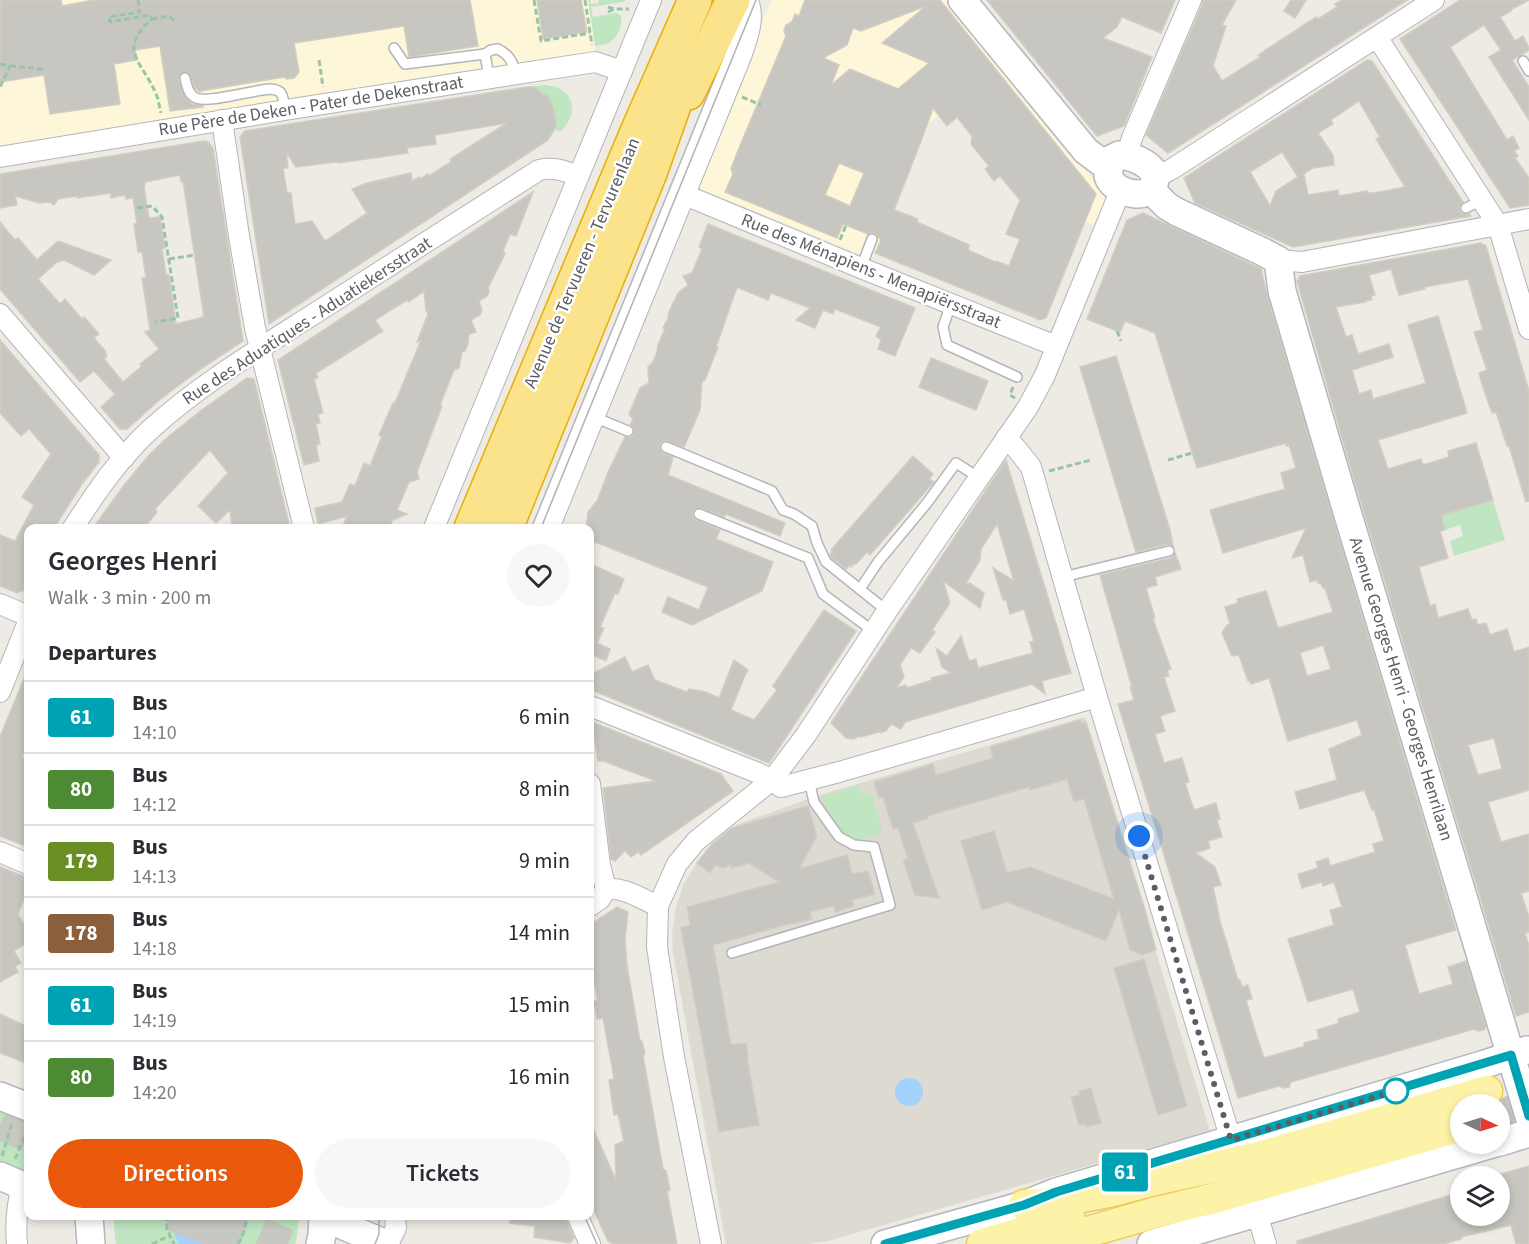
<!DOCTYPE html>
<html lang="en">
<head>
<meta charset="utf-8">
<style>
  :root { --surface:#fff; --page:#f7f7f7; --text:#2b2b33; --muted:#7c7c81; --line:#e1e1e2; --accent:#ea580c }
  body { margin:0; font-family:"Source Sans 3",sans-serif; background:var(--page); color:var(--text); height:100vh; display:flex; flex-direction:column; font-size:22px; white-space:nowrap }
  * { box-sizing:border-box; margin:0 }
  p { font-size:20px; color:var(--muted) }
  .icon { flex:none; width:33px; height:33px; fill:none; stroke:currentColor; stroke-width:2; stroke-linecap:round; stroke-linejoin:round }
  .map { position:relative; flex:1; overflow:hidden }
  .details { position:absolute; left:24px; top:524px; width:570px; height:696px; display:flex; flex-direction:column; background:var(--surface); border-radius:12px; box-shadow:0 3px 9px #0003 }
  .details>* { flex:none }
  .badge { padding:0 12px; border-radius:4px; font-size:21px; line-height:39px }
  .needle { width:39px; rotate:94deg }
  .fabs { position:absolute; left:1450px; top:1094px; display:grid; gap:12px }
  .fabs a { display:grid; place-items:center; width:60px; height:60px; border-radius:50%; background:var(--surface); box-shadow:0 3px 9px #0003; font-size:30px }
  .you { position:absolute; width:30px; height:30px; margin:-15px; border:4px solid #fff; border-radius:50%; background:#1a73e8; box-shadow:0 0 0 9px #1a73e833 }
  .map>.badge { position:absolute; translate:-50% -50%; box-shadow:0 0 0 3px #fff }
  h2 { padding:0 24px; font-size:22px; line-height:54px }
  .round { display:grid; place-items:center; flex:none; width:63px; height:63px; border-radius:32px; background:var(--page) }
  .headline { display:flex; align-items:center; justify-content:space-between; height:102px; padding:0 24px }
  h1 { font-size:28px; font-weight:600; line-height:45px }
  .primary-button { display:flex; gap:12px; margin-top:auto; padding:12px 24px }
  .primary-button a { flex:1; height:69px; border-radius:36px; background:var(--accent); color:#fff; font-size:24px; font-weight:600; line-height:69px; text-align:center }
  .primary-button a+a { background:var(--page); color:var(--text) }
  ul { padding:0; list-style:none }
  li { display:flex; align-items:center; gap:18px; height:72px; padding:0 24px; border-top:2px solid var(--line) }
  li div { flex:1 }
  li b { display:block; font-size:22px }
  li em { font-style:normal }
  li .badge { min-width:66px; font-weight:700; text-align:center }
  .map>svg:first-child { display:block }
  .commercial { fill:#fdf6d8 }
  .education { fill:#dddad1 }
  .green { fill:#bfe5c1 }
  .water { fill:#a3d2fd }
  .building { fill:#c8c6c0; stroke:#d2cdc1; stroke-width:1.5; fill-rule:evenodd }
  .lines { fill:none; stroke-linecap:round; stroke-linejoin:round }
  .primary-tunnel { stroke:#c8c8c3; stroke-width:30; stroke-dasharray:30 15; stroke-linecap:butt }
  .highway-tunnel { stroke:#c8c8c3; stroke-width:33; stroke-dasharray:33 16; stroke-linecap:butt }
  .lane-casing { stroke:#b3b5ba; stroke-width:12 }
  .street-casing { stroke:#b3b5ba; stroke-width:22 }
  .secondary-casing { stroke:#b4b7bd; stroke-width:30 }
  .primary-casing { stroke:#eecb5b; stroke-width:33 }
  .highway-casing { stroke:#ebad05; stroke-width:36 }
  .path { stroke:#99c5a7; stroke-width:3; stroke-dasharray:6 3; stroke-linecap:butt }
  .lane { stroke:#fff; stroke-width:9 }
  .street { stroke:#fff; stroke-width:20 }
  .secondary { stroke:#fff; stroke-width:27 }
  .primary { stroke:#fdf3a8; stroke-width:30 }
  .highway { stroke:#fbe38c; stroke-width:33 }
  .tram { stroke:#b2b2b3; stroke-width:1.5 }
  .line-casing { stroke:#fff; stroke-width:14 }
  .line { stroke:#00a3b4; stroke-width:9 }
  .walk { stroke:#5b5e63; stroke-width:6; stroke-dasharray:0 10.8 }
  .stop-dot { fill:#fff; stroke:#00a3b4; stroke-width:3 }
  .labels { text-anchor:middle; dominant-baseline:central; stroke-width:5; stroke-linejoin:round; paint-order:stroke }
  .street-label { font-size:18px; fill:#5b5e63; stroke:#fff }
</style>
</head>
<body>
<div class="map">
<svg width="1529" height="1244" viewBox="0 0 1529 1244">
  <rect width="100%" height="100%" fill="#edebe3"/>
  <g class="commercial">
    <path d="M0,0H588L596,53L204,113L0,148Z"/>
    <path d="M772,0H948L1100,188L1104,185L1107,199L1100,221L1096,219L1094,225L1053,209L966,92L928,124L923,141L872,259L855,252L853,256L849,254L850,250L838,245L836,249L832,247L833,243L707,192L705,196L702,194L703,190L696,187L755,29L762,23Z"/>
  </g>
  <path class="education" d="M1085,717L1210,1131L828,1241L808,1244H726L673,953L672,934L676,907L684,883L697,863L722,834L738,824L820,795Z"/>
  <g class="green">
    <path d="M588,0H590L591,4L599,3V0H626L623,2L591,7L593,17L616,13L621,16C623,24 618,37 610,42C606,45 600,45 595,46Z"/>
    <path d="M544,85C574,86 581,113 560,132L554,129V123L556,121L547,95H543L542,92H540L536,88L531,87Z"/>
    <path d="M1493,500L1505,540L1454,556L1450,541L1463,536L1460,525L1445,530L1441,515Z"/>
    <path d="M859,785L862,794L871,793L883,834L854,841L842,834L824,804L822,796Z"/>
    <path d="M0,1104L28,1115V1179L0,1169Z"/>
    <path d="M114,1215H299L297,1237L295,1244H116L114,1228Z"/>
  </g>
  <g class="water">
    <circle cx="909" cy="1092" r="14"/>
    <path d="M171,1215H241C242,1226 240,1235 233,1244H179L171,1228Z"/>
  </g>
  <g class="building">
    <path d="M0,0H61L62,6L94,0H470L478,46L409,57L404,26L294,43L299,72L294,78L287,79L284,77L200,91V92L195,88L190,74L187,72H183L179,76L178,79L184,95L192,104L203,106V107L170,111L160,46L135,50L137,60L114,64L120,104L50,114L44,75L0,82Z"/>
    <path d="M537,0H581L587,32L543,39Z"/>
    <path d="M805,0H940L1096,194L1046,318L1040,320L875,253L881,240L875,233L872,232L868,234L843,224L837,238L725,192L733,174L731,169L737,153L786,36L784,31L786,25L792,22L795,14L799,16ZM926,6L882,43L929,63L898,89L850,69L831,85L839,65L823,58L847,45L853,28L861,31ZM933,108L947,126L957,117L972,136L971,144L989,166L985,169L994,181L1000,176L1020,200L1006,234L1020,239L1009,266L996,261L995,262L968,250L969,245L917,222L918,219L894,210L922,139ZM839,163L864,173L850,206L825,195Z"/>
    <path d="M987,0H1175L1161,33L1122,17L1117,27L1103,38L1152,57L1124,126L1097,136Z"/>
    <path d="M1203,0H1236L1222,25L1226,26L1213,66L1222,81L1260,57L1258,55L1316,17L1318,19L1337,7L1335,4L1342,0H1407L1168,153L1146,135L1202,5Z"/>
    <path d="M1291,0H1306L1295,18L1284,11Z"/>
    <path d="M1460,0H1529L1510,10L1511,11L1500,17L1515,41L1523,36L1529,48V50L1512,60L1529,87V120L1489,57L1501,50L1484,25L1450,47L1507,140L1513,136L1519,148L1514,151L1518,156L1515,158L1529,178V205L1510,208L1400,39Z"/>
    <path d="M1367,60L1372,61L1463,202L1459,207L1460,212L1463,214H1470L1471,216L1293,247L1195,203L1184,178ZM1359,101L1380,137L1376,139L1405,187L1374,193H1367V191L1339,196L1338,190L1308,195L1304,174L1313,168L1334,165L1333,155L1318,133L1333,124L1331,120ZM1282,152L1298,177L1276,191L1270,206L1250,172Z"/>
    <path d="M527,87H534L542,93L543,96L547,95L553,108L556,121V127L548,140L269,324L240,137L245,131ZM507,123L450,159L451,162L429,176L428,174L420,179L419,177L412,181L411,173L367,183L352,189L367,213L325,241L312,221L295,224L291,193H287L283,168H288L286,152L296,167L336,162L338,163L408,153L407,148L436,144L435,135Z"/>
    <path d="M204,141L208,142L213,148L243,341L202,368L158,401L127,429H120L101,407L115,394L94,371L80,382L0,289V222L15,240L18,238L37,260L58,241L111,260L94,275L64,260L57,262L38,279L60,304L65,299L82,319L84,317L99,334L94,338L106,352L105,353L107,356L104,359L123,382L142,366L140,364L159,349L145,332L150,330L142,278H146L142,252H138L134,224H137L133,198L126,199L125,195L111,198V193L77,198V196L58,199L54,205L50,202L40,203L15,196L17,205L0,208V174ZM180,175L181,182L183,181L204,317L176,324L169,275H166L162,248H165L160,217L149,218L144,188L145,182Z"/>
    <path d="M533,192L516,236L510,234L503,251L505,254L488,288L489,292L487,296L479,301L482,310L480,315L471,320L476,332L469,334L468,344L465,351L462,352L459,368L454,370L440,405L442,406L417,472L419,479L409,482L397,510L407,514L391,521L393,528H342L347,516L318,524L315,508L342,502L350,484L355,486L364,463L370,466L382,436L379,435L393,403H395L421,340L417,342L428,314L426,310L424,291L409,302L407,300L375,320L383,331L316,373L318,377L314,380L323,413L318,414L320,423L316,424L320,444L316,445L319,461L304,465L278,360Z"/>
    <path d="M1143,213L1261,269L1267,295L1330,509L1456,930L1405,945L1419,994L1453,984L1448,967L1466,961L1486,1027L1484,1030L1478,1031L1474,1029L1291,1082L1289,1087L1284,1088L1279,1086L1238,1098L1118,704L1134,700L1130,687H1132L1100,575L1171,558L1175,553L1181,569L1155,577L1157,585L1146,588L1155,618L1153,619L1171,669L1167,670L1169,676L1164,677L1175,711L1160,716L1165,731L1155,734L1164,763L1182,758L1189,782L1185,783L1194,810L1216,803L1220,819L1217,820L1222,837L1208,841L1210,848L1196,853L1215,867L1221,885L1213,887L1220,921L1238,980H1240L1242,987L1248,985L1252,999L1246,1000L1256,1034L1264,1058L1305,1046L1304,1043L1319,1039L1317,1030L1339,1023L1338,1019L1360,1012L1353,989L1308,1002L1288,939L1334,925L1330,910L1342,907L1334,882L1323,886L1322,882L1302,888L1298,874L1318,868L1316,862L1328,858L1330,866L1375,852L1373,844L1384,841L1374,809L1372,810L1364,790L1300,809L1295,792L1337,780L1329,749L1362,735L1357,720L1288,741L1269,678L1251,684L1250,680L1248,681L1239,655L1232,656L1222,633L1227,625L1230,624L1225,607L1238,603L1237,599L1266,591L1278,628L1333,612L1325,588H1323L1320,582L1318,583L1317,580L1310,582L1303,555L1292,558L1306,528L1223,553L1210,510L1285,489L1281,473L1296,468L1289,445L1286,446V443L1197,468L1155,333L1125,321L1120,332L1087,319L1127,220ZM1323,645L1331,669L1307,676L1300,653Z"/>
    <path d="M708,224L915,308L895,356L878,349L881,340L876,336L881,327L835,309L833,314L823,310L815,328L796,320L810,308L771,293L768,300L737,287L716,347H718L705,380L702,381L700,410L684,447L666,440L661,442L659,448L663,453L673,457L668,475L785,523L780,536L726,514L724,517L702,508L694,509L692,514L694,519L720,530L716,539L773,562L762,591L692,625L662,612L668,597L699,610L708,587L590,540V528H586L588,512L597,501L609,470L625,437H632L634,433V427L630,425L633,419L629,414L640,388L649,383L648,367L653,362L657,352L658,345L665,329L663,328L668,318L669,312L678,293L688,285L683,276L692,273L702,249L699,247Z"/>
    <path d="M1481,243L1486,246L1529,391V501L1526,502L1509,446H1507L1496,412L1492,413L1482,384L1479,373L1487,370L1474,332L1483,330L1468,279L1425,287V289L1399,295L1391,269L1369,275L1375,295L1371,296L1372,300L1365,301V302L1336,307L1346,337L1352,335L1358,354L1389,344L1393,357L1352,370L1359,394L1371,390L1373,399L1426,383L1408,325L1438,316L1467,413L1378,440L1388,469L1421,459L1423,465L1449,457L1448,451L1476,443L1493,500L1441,515L1445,530L1440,531L1448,558L1419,567L1430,606L1435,604L1438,618L1468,609L1472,620L1476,619L1478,625L1486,623L1490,635L1507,629L1514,652L1529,647V790L1488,802L1501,842L1529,834V891L1521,893L1529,917V932L1525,933L1529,946V1012L1516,1016L1354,479L1297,281L1300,276ZM1494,738L1502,769L1478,775L1468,745Z"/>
    <path d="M0,340L99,455V462L82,484L54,528H28V579L24,590L17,593L0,586V535L15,541L34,505L22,497L51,454L29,429L21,436L0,413Z"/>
    <path d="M1116,356L1170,530L1173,546L1167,544L1136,552L1080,367Z"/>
    <path d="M931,358L988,381L976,410L919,387Z"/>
    <path d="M247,378L254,379L290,528H232L230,510L216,523L198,506L228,473L210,450L155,509L157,512L144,528H93L125,484L149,455L169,436L203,409Z"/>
    <path d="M913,456L933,474L929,479L934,482L870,555L867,552L856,564L855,563L851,567L850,565L846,569L831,557L830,555L833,551L831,550Z"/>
    <path d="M1006,460L1071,673L1042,681L1045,694L1032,684L905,722L901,729L891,724L886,731L881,733L879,732L861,737L859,736L854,739L846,738L831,723ZM997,524L1014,581L993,568L1003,600L1006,599L1010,614L1024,609L1034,641L1030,642L1033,653L978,668L976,659L969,661L961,636L947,656L936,648L942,667L951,673L931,678L932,680L907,688L906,685L896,688L904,677L900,665L911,648L920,653L935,632L932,630L950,603L943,581L980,608L984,593L970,583L965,585L980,560L981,549Z"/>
    <path d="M590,564L624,579L618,594L615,593L600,627L604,628L597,643L610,649L606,661L593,655L590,662Z"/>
    <path d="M824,610L856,631L769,763L594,691L590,682V675L625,657L632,672L648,665L655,680L687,692L689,689L706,692L719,698L734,660L748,670L745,675L731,710L754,720L777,690L773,686Z"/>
    <path d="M28,669V741L22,758L28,761V847L0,836V737Z"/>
    <path d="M1080,720L1082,723L1086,722L1145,910L1156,950L1142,955L1130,950L1119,910L1106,941L1007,902L982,910L961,841L994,831L1007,873L1030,867L1114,899L1084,799L1074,802L1067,779L1030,790L1029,787L927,816L928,818L913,823L939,898L915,895L903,860L908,859L898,828L893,829L883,797L879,798L874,782L933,764L936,775L993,758L990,747Z"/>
    <path d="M592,722L721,774L733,791L641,855L638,852L631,857L625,851L615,861L611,859L603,788L656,781L603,761H598Z"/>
    <path d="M808,806L817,836L799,869L847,855L852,874L868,871L875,894L852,900L854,906L836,912L833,906L810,912L812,919L792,924V923L713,945L731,1045L746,1043L748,1056L747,1057L759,1125L719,1132L681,928L690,925L687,907L779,882L749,863L732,868L731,865L723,868L715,865L710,873L697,863L711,845L732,828Z"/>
    <path d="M0,867L28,878V889L18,914L28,932V942L14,951L21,963L15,966L18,972L0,982Z"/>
    <path d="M617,907L628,912L625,940L627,966L640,1041H642L645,1054L643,1056L663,1169L666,1171L670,1190L667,1191L677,1244H613L608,1241L590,1202V1122L616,1180L615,1145L624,1141L618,1114L614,1115L609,1080L614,1079L612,1067L603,1018L597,1019L594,1001H598L590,960V925Z"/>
    <path d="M1144,959L1187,1106L1158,1115L1114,968Z"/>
    <path d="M0,1014L28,1027V1064L0,1053Z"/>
    <path d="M1091,1088L1101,1123L1086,1127L1085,1124L1079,1125L1071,1097L1080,1095L1079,1091Z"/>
    <path d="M1529,1166V1244H1516L1511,1225L1461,1237V1239L1444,1244H1297V1241L1461,1192V1215H1500V1180H1502L1501,1174Z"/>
    <path d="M510,1215H564L574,1238L570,1243L534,1237L535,1226L510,1223Z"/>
  </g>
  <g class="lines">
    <g class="primary-tunnel">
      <path d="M1500,1114L1529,1105"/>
      <path d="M0,1125L28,1137"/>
      <path d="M170,1215L241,1244"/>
      <path d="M219,1215L288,1244"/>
    </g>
    <path class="highway-tunnel" d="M204,1244L216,1215"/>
    <defs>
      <g id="lane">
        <path d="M394,48L405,64L485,54"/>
        <path d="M1523,61L1529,71"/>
        <path d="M185,78C187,86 188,94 196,98C206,103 248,92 262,90C268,89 275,88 280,92C284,96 284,104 285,110"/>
        <path d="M489,78L485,54L491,50L498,49C509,55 513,61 515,74"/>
        <path d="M1466,208L1482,200"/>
        <path d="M861,268L872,239"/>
        <path d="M951,304L943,327L947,345L1017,377"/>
        <path d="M594,417L628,431"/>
        <path d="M666,447L772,491L783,510L794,514L812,526L817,543L826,562L887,611"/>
        <path d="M699,514L808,558L823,594L873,631"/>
        <path d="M537,528L742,25"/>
        <path d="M1063,577L1169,551"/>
        <path d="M860,589L878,562L927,503L956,463L978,477"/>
        <path d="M732,953L890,905L874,847L854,845L839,837L814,802L809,780"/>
      </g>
      <g id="street">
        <path d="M1377,37L1498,225L1529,329"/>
        <path d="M222,120L239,236L255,328L304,528"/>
        <path d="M1127,155L1132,138L1191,0"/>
        <path d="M0,157L285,110L595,62L622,71"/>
        <path d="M1155,178L1172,169L1434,0"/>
        <path d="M685,195L861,268L1056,346"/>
        <path d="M1278,260L1302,262L1529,219"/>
        <path d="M0,314L124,458"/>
        <path d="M1006,438L1016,448L1031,467L1097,697L1231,1140"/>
        <path d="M73,528C96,492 120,457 152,428C206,379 271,342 331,303C401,259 470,214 539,170C554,167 563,170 578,176"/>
        <path d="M434,528L651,0"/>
        <path d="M549,528L742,54C748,36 755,18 748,0"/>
        <path d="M0,604L28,616"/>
        <path d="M0,692L28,622"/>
        <path d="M590,706L758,773L772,780L781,787L839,772L1097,697"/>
        <path d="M590,784L600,865L606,889"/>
        <path d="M0,852L28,864"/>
        <path d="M590,906L600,899L606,889C625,887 641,899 658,906"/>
        <path d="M1257,1213L1266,1244"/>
        <path d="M577,1215L590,1244"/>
        <path d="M17,1244C15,1223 17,1205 22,1185"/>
        <path d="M388,1244L396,1228L395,1215"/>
        <path d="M711,1244L674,1057L657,947L658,906L677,864L696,841L772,780L806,735L887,611L1028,407L1045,375L1121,189"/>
      </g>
      <g id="secondary">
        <path d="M962,0L1086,151L1109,168"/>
        <path d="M1119,155C1132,156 1161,166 1154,184C1148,201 1122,193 1113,184C1111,182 1109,179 1108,176L1111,159Z"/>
        <path d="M1151,190L1167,206L1177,212L1261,251L1278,260L1282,291L1345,505L1529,1116"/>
        <path d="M0,1096L28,1107"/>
        <path d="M1500,1142L1529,1133"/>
        <path d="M0,1176L28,1188"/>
        <path d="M89,1215L91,1244"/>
        <path d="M323,1217L386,1244"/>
        <path d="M320,1244L322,1235L323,1215"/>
        <path d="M885,1244L1024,1205L1056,1192L1485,1064L1527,1050"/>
        <path d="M1151,1244L1495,1143"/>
      </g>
      <g id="primary">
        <path d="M1024,1205L1044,1204L1109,1192L1159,1179L1255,1158L1487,1091"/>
        <path d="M982,1244L1070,1219"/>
        <path d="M1046,1244L1157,1212L1211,1199L1461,1126"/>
      </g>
      <g id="highway">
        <path d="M688,93L733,0"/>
        <path d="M471,528L637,132L695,0"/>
        <path d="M506,528L650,173L688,66"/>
      </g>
    </defs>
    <use href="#lane" class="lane-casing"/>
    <use href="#street" class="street-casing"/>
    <use href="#secondary" class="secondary-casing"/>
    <use href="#primary" class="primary-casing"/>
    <use href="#highway" class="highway-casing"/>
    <g class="path">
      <path d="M138,0L140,12L109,17L110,22L150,15L152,19C116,50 143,62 156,94C159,100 159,107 161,113"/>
      <path d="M534,0L541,41L590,33"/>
      <path d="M585,0L592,45"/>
      <path d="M608,7L614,9H629"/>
      <path d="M608,12L614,9"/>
      <path d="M152,19L169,16L175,21"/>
      <path d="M319,60L323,87"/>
      <path d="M0,64L10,66L0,87"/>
      <path d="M10,66L43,69"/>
      <path d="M742,97L761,105"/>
      <path d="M137,208L152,206L162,217L178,318L155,322"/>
      <path d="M840,240L846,225"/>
      <path d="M169,259L195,255"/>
      <path d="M1117,331L1121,341"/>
      <path d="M1013,387L1010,395L1015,398"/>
      <path d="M1168,460L1192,453"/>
      <path d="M1049,471L1091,460"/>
      <path d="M2,1156L12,1123"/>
      <path d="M15,1159L28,1128"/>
      <path d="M166,1215L167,1229L174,1244"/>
      <path d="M152,1244L169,1236"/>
      <path d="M238,1244C244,1235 246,1226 246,1215"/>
    </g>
    <use href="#lane" class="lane"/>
    <use href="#street" class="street"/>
    <use href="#secondary" class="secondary"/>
    <use href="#primary" class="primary"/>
    <use href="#highway" class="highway"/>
    <g class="tram">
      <path d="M541,528L756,0"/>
      <path d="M584,1215L597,1244"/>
      <path d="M375,1244L379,1234V1215"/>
    </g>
  </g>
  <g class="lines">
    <defs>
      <path id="line" d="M885,1244L1024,1205L1056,1192L1511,1055L1529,1116"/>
    </defs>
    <use href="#line" class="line-casing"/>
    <use href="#line" class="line"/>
    <path class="walk" d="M1139,836L1231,1140L1396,1091"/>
  </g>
  <circle class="stop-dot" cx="1396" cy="1091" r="12"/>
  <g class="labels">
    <g class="street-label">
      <text transform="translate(311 106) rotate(-9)">Rue Père de Deken - Pater de Dekenstraat</text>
      <text transform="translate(582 263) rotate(-67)">Avenue de Tervueren - Tervurenlaan</text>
      <text transform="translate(871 271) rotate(22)">Rue des Ménapiens - Menapiërsstraat</text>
      <text transform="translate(307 321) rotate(-33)">Rue des Aduatiques - Aduatiekersstraat</text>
      <text transform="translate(1401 689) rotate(73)">Avenue Georges Henri - Georges Henrilaan</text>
    </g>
  </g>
</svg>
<div class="fabs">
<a><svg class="needle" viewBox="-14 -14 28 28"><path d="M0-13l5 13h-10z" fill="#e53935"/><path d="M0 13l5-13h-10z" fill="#7c7c81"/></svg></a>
<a><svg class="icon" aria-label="layers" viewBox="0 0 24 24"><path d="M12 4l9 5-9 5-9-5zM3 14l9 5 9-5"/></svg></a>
</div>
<div class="you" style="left:1139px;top:836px"></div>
<b class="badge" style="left:1125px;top:1172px;background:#00a3b4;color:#fff">61</b>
<section class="details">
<div class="headline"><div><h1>Georges Henri</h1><p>Walk · 3 min · 200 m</p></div><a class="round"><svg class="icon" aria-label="heart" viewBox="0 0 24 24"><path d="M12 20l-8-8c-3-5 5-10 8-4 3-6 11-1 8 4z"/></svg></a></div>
<h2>Departures</h2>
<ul>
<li><span class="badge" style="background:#00a3b4;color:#fff">61</span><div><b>Bus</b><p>14:10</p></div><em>6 min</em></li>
<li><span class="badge" style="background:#4c8b33;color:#fff">80</span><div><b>Bus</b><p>14:12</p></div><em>8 min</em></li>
<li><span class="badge" style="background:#6b8e23;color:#fff">179</span><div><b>Bus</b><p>14:13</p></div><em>9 min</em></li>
<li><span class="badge" style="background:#8b5e3c;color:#fff">178</span><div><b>Bus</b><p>14:18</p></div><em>14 min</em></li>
<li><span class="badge" style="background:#00a3b4;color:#fff">61</span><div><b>Bus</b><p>14:19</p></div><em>15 min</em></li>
<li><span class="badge" style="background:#4c8b33;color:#fff">80</span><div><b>Bus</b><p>14:20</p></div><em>16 min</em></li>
</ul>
<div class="primary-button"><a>Directions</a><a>Tickets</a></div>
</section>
</div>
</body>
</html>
